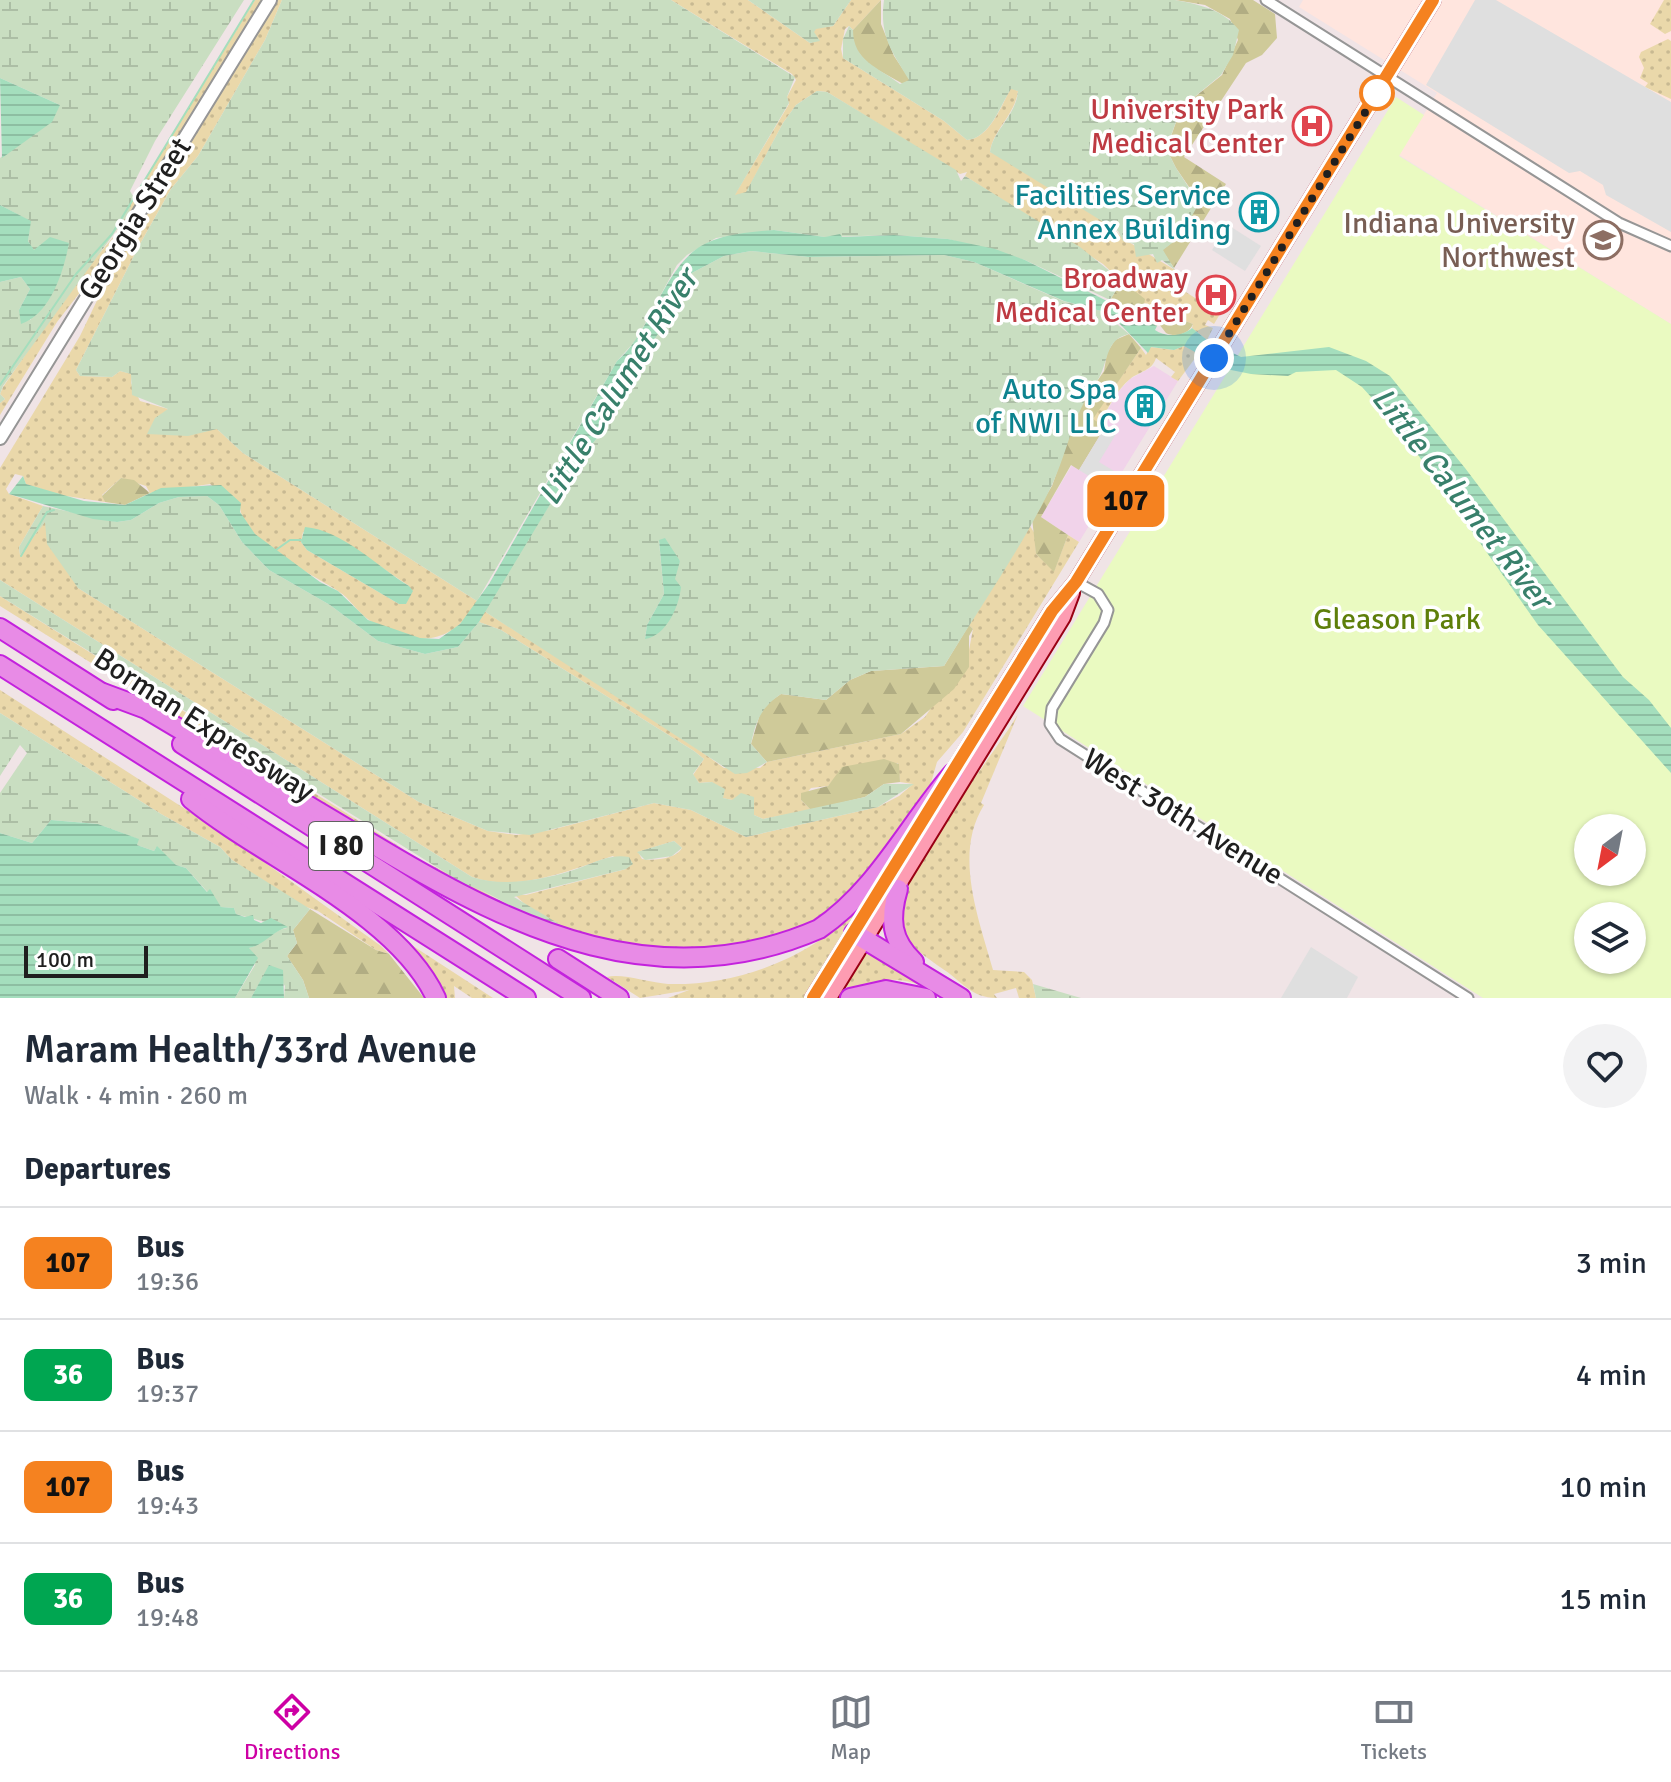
<!DOCTYPE html>
<html lang="en">
<head>
<meta charset="utf-8">
<style>
  :root { --surface:#fff; --page:#f2f2f3; --text:#1f2937; --muted:#747a83; --line:#e0e1e3; --accent:#cd00a4 }
  body { margin:0; font-family:Signika,sans-serif; background:var(--page); color:var(--text); height:100vh; display:flex; flex-direction:column; font-size:30px; white-space:nowrap }
  * { box-sizing:border-box; margin:0 }
  p { font-size:26px; color:var(--muted) }
  .icon { flex:none; width:44px; height:44px; fill:none; stroke:currentColor; stroke-width:2; stroke-linecap:round; stroke-linejoin:round }
  .map { position:relative; height:998px; overflow:hidden }
  .panel { display:flex; flex-direction:column; background:var(--surface); flex:1 }
  .panel>* { flex:none }
  .badge { padding:0 16px; border-radius:12px; font-size:28px; line-height:52px }
  .needle { width:52px; rotate:212deg }
  .tools { position:absolute; left:1574px; top:814px; display:grid; gap:16px }
  .tools a { display:grid; place-items:center; width:72px; height:72px; border-radius:50%; background:var(--surface); box-shadow:0 2px 6px #0004; font-size:40px }
  .scale { position:absolute; left:24px; bottom:20px; width:124px; box-sizing:border-box; padding-left:8px; border:4px solid #1f1f1f; border-top:0; font-size:22px; line-height:28px; white-space:nowrap; color:#1f1f1f; -webkit-text-stroke:6px #fff; paint-order:stroke }
  .you { position:absolute; width:40px; height:40px; margin:-20px; border:6px solid #fff; border-radius:50%; background:#1a73e8; box-shadow:0 0 0 12px #1a73e833 }
  .map>.badge { position:absolute; translate:-50% -50%; box-shadow:0 0 0 4px #fff }
  h2 { padding:0 24px; font-size:30px; line-height:72px }
  .round { display:grid; place-items:center; flex:none; width:84px; height:84px; border-radius:42px; background:var(--page) }
  .head { display:flex; align-items:center; justify-content:space-between; height:136px; padding:0 24px }
  h1 { font-size:38px; font-weight:600; line-height:60px }
  ul { padding:0; list-style:none }
  li { display:flex; align-items:center; gap:24px; height:112px; padding:0 24px; border-top:2px solid var(--line) }
  li div { flex:1 }
  li b { display:block; font-size:30px }
  li em { font-style:normal }
  li .badge { min-width:88px; font-weight:700; text-align:center }
  .dock { display:flex; justify-content:space-around; align-items:center; height:112px; border-top:2px solid var(--line); background:var(--surface); font-size:22px; color:var(--muted) }
  .dock a { display:grid; justify-items:center; gap:4px }
  .dock .on { color:var(--accent) }
  .map>svg:first-child { display:block }
  .commercial { fill:#f1d3ea }
  .education { fill:#ffe5de }
  .grass { fill:url(#grass-dots); fill-rule:evenodd }
  .forest { fill:url(#forest-firs) }
  .wetland { fill:url(#wetland-marsh); fill-rule:evenodd }
  .park { fill:#eafac1; fill-rule:evenodd }
  .parking { fill:#dfdfdf }
  .water { fill:url(#water-rules) }
  .lines { fill:none; stroke-linecap:round; stroke-linejoin:round }
  .stream { stroke:#a4debd; stroke-width:2 }
  .minor-casing { stroke:#969696; stroke-width:13 }
  .tertiary-casing { stroke:#969696; stroke-width:16 }
  .primary-casing { stroke:#990014; stroke-width:18 }
  .motorway-casing { stroke:#c322dd; stroke-width:22 }
  .minor { stroke:#fff; stroke-width:9 }
  .tertiary { stroke:#fff; stroke-width:12 }
  .primary { stroke:#fd9cb2; stroke-width:14 }
  .motorway { stroke:#e88be6; stroke-width:18 }
  .line-casing { stroke:#fff; stroke-width:18 }
  .line { stroke:#f58220; stroke-width:12 }
  .walk { stroke:#1f1f1f; stroke-width:8; stroke-dasharray:0 14.4 }
  .stop-dot { fill:#fff; stroke:#f58220; stroke-width:4 }
  .labels { text-anchor:middle; dominant-baseline:central; stroke-width:7; stroke-linejoin:round; paint-order:stroke }
  .shield { fill:#fff; stroke:#626262; stroke-width:2 }
  .shield-label { font-size:28px; font-weight:bold; fill:#1f1f1f }
  .health-label { font-size:30px; fill:#be3a42; stroke:#fff; text-anchor:end }
  .culture-label { font-size:30px; fill:#0d838f; stroke:#fff; text-anchor:end }
  .street-label { font-size:30px; fill:#1f1f1f; stroke:#fff }
  .education-label { font-size:30px; fill:#785e54; stroke:#fff; text-anchor:end }
  .park-label { font-size:30px; fill:#5e7f0a; stroke:#fff }
  .water-label { font-size:32px; font-style:italic; fill:#38806b; stroke:#fff }
</style>
</head>
<body>
<div class="map">
<svg width="1671" height="998" viewBox="0 0 1671 998">
  <defs>
    <pattern id="grass-dots" width="8" height="8" patternUnits="userSpaceOnUse" patternTransform="scale(2)"><rect width="8" height="8" fill="#ead8aa"/><path d="M2 2h.1M6 6h.1" fill="none" stroke="#c8b992" stroke-width="1.8" stroke-linecap="round"/></pattern>
    <pattern id="forest-firs" width="22" height="20" patternUnits="userSpaceOnUse" patternTransform="scale(2)"><rect width="22" height="20" fill="#cfca99"/><path d="M5 1l3.5 6h-7zM16 11l3.5 6h-7z" fill="#b1ad83"/></pattern>
    <pattern id="wetland-marsh" width="20" height="14" patternUnits="userSpaceOnUse" patternTransform="scale(2)"><rect width="20" height="14" fill="#c9dec1"/><path d="M1 5h8M5 5V1M11 12h8M15 12V8" fill="none" stroke="#acbea5"/></pattern>
    <pattern id="water-rules" width="6" height="5" patternUnits="userSpaceOnUse" patternTransform="scale(2)"><rect width="6" height="5" fill="#a4debd"/><path d="M0 2.5h6" fill="none" stroke="#8dbea2"/></pattern>
  </defs>
  <rect width="100%" height="100%" fill="#f0e4e6"/>
  <path class="commercial" d="M1154,366L1178,381L1079,542L1041,517L1072,465L1078,469L1104,427L1099,424L1119,391L1130,379Z"/>
  <path class="education" d="M1303,0H1671V324L1399,155L1437,93L1299,7Z"/>
  <g class="grass">
    <path d="M255,0H265L105,260L57,322L0,415V403L5,399L0,394L3,387L77,280L115,235L133,198Z"/>
    <path d="M276,0H282L265,40L198,156L171,189L140,244L76,370L80,376L112,377L120,371L132,374L131,383L140,401L168,409L164,415L207,429H217L243,453L477,601C453,647 410,648 369,620C357,612 350,598 338,591C312,574 238,539 240,504L210,484L150,493L146,486L121,478L102,495L105,502L60,495L26,484L23,476L15,474L6,489L9,494L43,506L19,547L20,555L46,520L78,588L419,802L488,831L516,835L551,830L654,803L691,810L746,837L878,807L899,796L913,784L900,782L898,763L834,779L828,786L811,788L801,800L811,810L763,819L754,815L753,804L722,798L712,782L699,783L693,775L704,759L694,751L501,630L479,622L484,611L670,729L724,768H760L767,762L901,734L925,717L969,650L973,629L969,625L1030,526L1035,534L1036,554L1054,571L1068,535L1079,542L963,732L937,762L931,783L885,855L873,870L811,924L785,935L671,958L571,931L530,909L515,895H526L626,869L613,856C570,870 518,893 472,877L0,580V468L80,336L114,265ZM303,532L344,542L409,586L406,604H399L307,550L301,542ZM674,841L682,848C676,859 654,861 642,859L638,852Z"/>
    <path d="M671,0H748L810,43L819,40L813,32L816,28L833,26L851,0H881L853,30L849,26L845,29L841,49L843,58L944,121L967,140C990,138 1001,106 1011,88L1018,91C1015,115 993,130 990,152C1009,157 1116,224 1122,238L1175,270L1178,287L1220,314L1214,324L1208,320L1205,325L1213,328L1207,340L1192,328L1193,324L1167,314L1157,326L1135,317L1132,315L1145,304L1103,264L965,176L967,172L960,174L827,92L817,91L796,105L783,123L746,193L734,196L789,104L787,97L796,80L792,74Z"/>
    <path d="M1664,0H1671V31L1665,34L1650,24Z"/>
    <path d="M1668,39L1671,41V99L1645,87L1648,83L1640,78L1644,68L1639,57L1641,52Z"/>
    <path d="M1184,346L1199,353L1178,381L1171,377L1175,372L1156,358C1152,371 1140,371 1130,379C1117,389 1108,409 1099,424L1092,419L1141,348L1146,355L1150,347L1174,350Z"/>
    <path d="M0,596L413,855C456,879 499,897 539,924L543,930L213,739L0,606Z"/>
    <path d="M0,690L235,841L381,946L403,968L389,954L376,950L318,911L300,905L232,860L220,847L161,814L0,713Z"/>
    <path d="M1018,714L981,803L984,805C953,854 979,919 993,970L1024,972L1032,980L1036,998H1019L1016,988L994,994L997,998C971,998 962,981 940,967C925,956 903,943 901,922C896,875 992,759 1018,714Z"/>
    <path d="M859,905L855,917L806,998H668L689,990L640,998L607,977C622,973 650,983 668,984C735,986 815,958 859,905Z"/>
    <path d="M410,944L493,998H472L454,986L455,998H446Z"/>
    <path d="M873,953L935,992C904,976 879,975 851,994L846,985L865,955Z"/>
  </g>
  <g class="forest">
    <path d="M881,0V24L894,56L910,80L905,85L869,65L853,46V30Z"/>
    <path d="M1175,0H1253L1275,14L1277,38L1262,55L1246,63L1184,157L1226,184L1174,268L1162,250L1181,236L1196,197L1176,168L1169,154V142L1181,108L1222,75L1238,40L1230,19L1205,5Z"/>
    <path d="M1122,281L1145,299L1143,311L1132,315L1110,300Z"/>
    <path d="M1167,314L1193,324C1189,334 1175,338 1166,333L1159,324Z"/>
    <path d="M1129,334L1141,348L1093,419L1105,427L1079,470L1071,465L1041,517L1068,535L1054,572L1036,554L1032,518L1052,486L1079,408L1104,371L1107,353L1115,340Z"/>
    <path d="M121,478L134,480L150,493L125,505L105,502L102,496Z"/>
    <path d="M969,625L973,629L969,636V667L954,689L901,734L767,762L751,744L762,707L781,694L826,700L850,680L871,671L944,666Z"/>
    <path d="M884,759L899,764L900,782L884,784L865,797L811,810L801,800V793L828,786L842,767Z"/>
    <path d="M310,909L376,950L389,954L424,998H309L303,980L287,956L297,943L293,930Z"/>
  </g>
  <g class="wetland">
    <path d="M0,0H244L155,141L130,191L133,196L129,213L3,386L0,394L5,399L0,403V282L21,277L30,289L19,310L31,320L34,251L28,241L30,221L0,205V158L60,105L0,78Z"/>
    <path d="M282,0H671L795,77L787,97L789,103L735,195L746,192L783,123L796,105L817,91L827,92L956,170L961,181L965,176L1080,247L1122,281L1110,300L1025,260L948,239L894,235L825,237L774,230L716,238L687,255L677,265L636,340L617,361L477,601L243,453L217,429L188,436L147,434L155,418L168,409L132,395L131,374L120,371L112,377L80,376L76,370L140,244L171,189L198,156L265,40Z"/>
    <path d="M748,0H851L833,26L816,29L814,32L820,41L810,43Z"/>
    <path d="M884,0H1175C1201,5 1222,9 1239,30L1233,55L1221,75L1181,108L1169,141V154L1176,168L1199,203L1181,236L1163,250L1175,270L1162,260L1157,263L1153,254L1136,257L1134,244L1123,241L1118,231L990,152C993,130 1016,116 1018,91L1011,89C1000,106 990,138 967,140L944,121L843,58V39L849,26L853,30C853,61 878,67 900,84L909,80C892,51 879,36 884,0Z"/>
    <path d="M751,251L808,257L944,255L974,262L1063,301L1101,311L1129,334C1104,339 1109,364 1097,381C1071,418 1069,449 1051,487C1021,549 980,607 944,666L871,671L850,680L826,700L781,694C761,708 756,720 751,744L767,762L747,773L735,774L484,611L566,478L604,429L636,365L665,322L690,274L724,256ZM659,541L680,561C659,588 695,610 645,638L647,625L664,594Z"/>
    <path d="M207,496L219,505L242,542L269,570L330,605L378,641L425,654L458,647L479,622L501,630L694,751L704,759L693,774L699,783L712,782L725,789L723,798L732,800L741,793L754,797V815L763,819L865,797L884,784H914L878,807L746,837L691,810L654,803L530,835L488,831L419,802L78,588L47,544L45,522L20,555L19,547L43,506L117,522L131,520L159,503L179,497Z"/>
    <path d="M0,580L472,877C505,888 549,879 582,867C598,861 612,854 629,857L633,864L626,869L514,897L571,931L697,964C634,967 595,956 540,924C514,909 493,893 464,884L0,596Z"/>
    <path d="M0,713L161,814L220,847L232,860L310,909L293,930L297,943L287,956L303,980L309,998H284L285,986L270,965L251,998H235L255,965L249,948C264,943 271,931 287,928L236,914L234,908L221,907L186,868L176,865L156,848L154,851L137,845L138,839L98,824L51,820L32,843L0,833V793L27,753L20,745L0,776Z"/>
    <path d="M674,841L682,848L672,856L645,860L637,852Z"/>
    <path d="M1033,984L1081,998H1036Z"/>
  </g>
  <path class="park" d="M1396,97L1424,115L1399,156L1671,324V998H1483L1023,706ZM1588,828H1632V872H1588ZM1588,916H1632V960H1588Z"/>
  <g class="parking">
    <path d="M1475,0H1496L1671,102V232L1606,195L1603,185L1580,171L1569,173L1426,85Z"/>
    <path d="M1228,225L1261,246L1245,271L1212,250Z"/>
    <path d="M1105,427L1116,434L1099,462L1114,471L1105,486L1079,470Z"/>
    <path d="M1311,947L1358,977L1347,998H1281Z"/>
  </g>
  <g class="water">
    <path d="M0,78L60,105L52,122L2,158Z"/>
    <path d="M0,205L31,221L28,241L34,250L50,237L69,243C64,270 51,314 21,324L19,310L30,289L21,277L0,282Z"/>
    <path d="M774,230L825,237L840,234L842,237L894,235L948,239L995,249L1025,260L1157,326L1155,330C1165,337 1182,337 1192,328L1207,340L1241,357L1329,347L1366,361L1390,376L1465,468L1623,677L1649,700L1671,728V773L1538,625L1399,428L1362,387L1336,370L1296,372L1288,376L1251,374L1226,369L1184,346L1174,350L1151,347L1148,353L1117,321L1101,311L1064,301L974,262L944,255L808,257L751,251L724,256L690,274L682,286L665,323L624,386L604,429L566,478L479,622L458,647L425,654L378,641L330,605L269,570L242,542L219,505L207,496L179,497L159,503L131,520L117,522L93,519L9,494L23,476L26,484L84,501L125,505L161,488L221,485L241,503L240,512L255,534L320,582L338,591L368,620L420,638L439,639L460,624L489,584L617,361C631,349 641,332 650,315C686,248 695,236 774,230Z"/>
    <path d="M305,527C342,530 378,567 409,586L413,591L406,604H399L307,550L301,542Z"/>
    <path d="M665,538L680,561L675,579L681,587C679,607 666,636 645,639L647,625L664,594L659,540Z"/>
    <path d="M51,820L98,824L139,839L137,845L154,851L157,846L176,865L186,868L207,892L210,889L221,907L234,908L236,914L245,917L253,915L254,920L261,923L271,918L288,927C272,931 265,945 249,948L258,958L235,998H0V833L32,843Z"/>
    <path d="M269,965L283,970L284,998H251Z"/>
  </g>
  <g class="lines">
    <g class="stream">
      <path d="M0,385L76,274L112,234L254,0"/>
      <path d="M273,552L290,540H301"/>
      <path d="M21,556L47,512L54,510"/>
    </g>
    <defs>
      <g id="minor">
        <path d="M1266,0L1619,223L1671,246"/>
        <path d="M1076,582L1098,594L1108,610L1104,623L1052,708L1050,724L1060,739L1468,998"/>
      </g>
      <path id="tertiary" d="M0,438L270,0"/>
      <g id="primary">
        <path d="M948,780L1052,611L1076,582L1433,0"/>
        <path d="M813,998L910,842"/>
        <path d="M829,998L1063,617L1072,593"/>
      </g>
      <g id="motorway">
        <path d="M0,628L113,700"/>
        <path d="M0,665L526,998"/>
        <path d="M103,693L146,709C224,755 302,802 381,849C518,931 661,998 819,929C877,890 908,825 953,773"/>
        <path d="M182,744L581,998"/>
        <path d="M191,799C263,858 397,913 436,998"/>
        <path d="M898,889C889,919 891,940 914,962"/>
        <path d="M854,933L961,998"/>
        <path d="M558,959L619,998"/>
        <path d="M850,998L886,990L926,998"/>
      </g>
    </defs>
    <use href="#minor" class="minor-casing"/>
    <use href="#tertiary" class="tertiary-casing"/>
    <use href="#primary" class="primary-casing"/>
    <use href="#motorway" class="motorway-casing"/>
    <use href="#minor" class="minor"/>
    <use href="#tertiary" class="tertiary"/>
    <use href="#primary" class="primary"/>
    <use href="#motorway" class="motorway"/>
  </g>
  <g class="lines">
    <defs>
      <path id="line" d="M813,998L1052,611L1076,582L1433,0"/>
    </defs>
    <use href="#line" class="line-casing"/>
    <use href="#line" class="line"/>
    <path class="walk" d="M1214,358L1377,93"/>
  </g>
  <defs>
    <symbol id="hospital-ring" viewBox="-11 -11 22 22"><circle r="9.5" fill="#fff" stroke="#e0444e" stroke-width="1.5"/><path d="M-5-5h3v3.5h4V-5h3V5h-3V1.5h-4V5h-3Z" fill="#e0444e"/></symbol>
    <symbol id="building-ring" viewBox="-11 -11 22 22"><circle r="9.5" fill="#fff" stroke="#0f9aa8" stroke-width="1.5"/><path d="M-4-6H4V6H1V3H-1V6H-4ZM-2.5-4.3h1.7v1.8h-1.7ZM.8-4.3h1.7v1.8H.8ZM-2.5-1h1.7V.8h-1.7ZM.8-1h1.7V.8H.8Z" fill="#0f9aa8"/></symbol>
    <symbol id="university-ring" viewBox="-11 -11 22 22"><circle r="9.5" fill="#fff" stroke="#8d6e63" stroke-width="1.5"/><path d="M0-5L7-2L0 1L-7-2ZM-4 1L0 2.5L4 1V4Q0 6-4 4Z" fill="#8d6e63"/></symbol>
  </defs>
  <g fill-rule="evenodd">
    <use href="#hospital-ring" x="1290" y="104" width="44" height="44"/>
    <use href="#building-ring" x="1237" y="190" width="44" height="44"/>
    <use href="#university-ring" x="1581" y="218" width="44" height="44"/>
    <use href="#hospital-ring" x="1194" y="273" width="44" height="44"/>
    <use href="#building-ring" x="1123" y="384" width="44" height="44"/>
  </g>
  <circle class="stop-dot" cx="1377" cy="93" r="16"/>
  <g class="labels">
    <rect class="shield" x="309" y="822" width="64" height="48" rx="6"/>
    <g class="shield-label">
      <text x="341" y="846">I 80</text>
    </g>
    <g class="health-label">
      <text x="1284" y="109">University Park<tspan x="1284" dy="34">Medical Center</tspan></text>
      <text x="1188" y="278">Broadway<tspan x="1188" dy="34">Medical Center</tspan></text>
    </g>
    <g class="culture-label">
      <text x="1231" y="195">Facilities Service<tspan x="1231" dy="34">Annex Building</tspan></text>
      <text x="1117" y="389">Auto Spa<tspan x="1117" dy="34">of NWI LLC</tspan></text>
    </g>
    <g class="street-label">
      <text transform="translate(135 219) rotate(-58)">Georgia Street</text>
      <text transform="translate(204 725) rotate(33)">Borman Expressway</text>
      <text transform="translate(1183 817) rotate(32)">West 30th Avenue</text>
    </g>
    <g class="education-label">
      <text x="1575" y="223">Indiana University<tspan x="1575" dy="34">Northwest</tspan></text>
    </g>
    <g class="park-label">
      <text x="1397" y="619">Gleason Park</text>
    </g>
    <g class="water-label">
      <text transform="translate(618 387) rotate(-58)">Little Calumet River</text>
      <text transform="translate(1462 498) rotate(52)">Little Calumet River</text>
    </g>
  </g>
</svg>
<div class="tools">
<a><svg class="needle" viewBox="-14 -14 28 28"><path d="M0-13l5 13h-10z" fill="#e53935"/><path d="M0 13l5-13h-10z" fill="#747a83"/></svg></a>
<a><svg class="icon" aria-label="layers" viewBox="0 0 24 24"><path d="M12 4l9 5-9 5-9-5zM3 14l9 5 9-5"/></svg></a>
</div>
<div class="scale">100 m</div>
<div class="you" style="left:1214px;top:358px"></div>
<b class="badge" style="left:1126px;top:501px;background:#f58220;color:#111">107</b>
</div>
<section class="panel">
<div class="head"><div><h1>Maram Health/33rd Avenue</h1><p>Walk · 4 min · 260 m</p></div><a class="round"><svg class="icon" aria-label="heart" viewBox="0 0 24 24"><path d="M12 20l-8-8c-3-5 5-10 8-4 3-6 11-1 8 4z"/></svg></a></div>
<h2>Departures</h2>
<ul>
<li><span class="badge" style="background:#f58220;color:#111">107</span><div><b>Bus</b><p>19:36</p></div><em>3 min</em></li>
<li><span class="badge" style="background:#00a651;color:#fff">36</span><div><b>Bus</b><p>19:37</p></div><em>4 min</em></li>
<li><span class="badge" style="background:#f58220;color:#111">107</span><div><b>Bus</b><p>19:43</p></div><em>10 min</em></li>
<li><span class="badge" style="background:#00a651;color:#fff">36</span><div><b>Bus</b><p>19:48</p></div><em>15 min</em></li>
</ul>
</section>
<nav class="dock">
<a class="on"><svg class="icon" aria-label="directions" viewBox="0 0 24 24"><path d="M12 3l9 9-9 9-9-9zM9 14v-3h6M13 9l2 2-2 2"/></svg>Directions</a>
<a><svg class="icon" aria-label="map" viewBox="0 0 24 24"><path d="M3 6l6-2 6 2 6-2v14l-6 2-6-2-6 2zM9 4v14M15 6v14"/></svg>Map</a>
<a><svg class="icon" aria-label="tickets" viewBox="0 0 24 24"><path d="M3 7h18v10H3zM15 7v10"/></svg>Tickets</a>
</nav>
</body>
</html>
